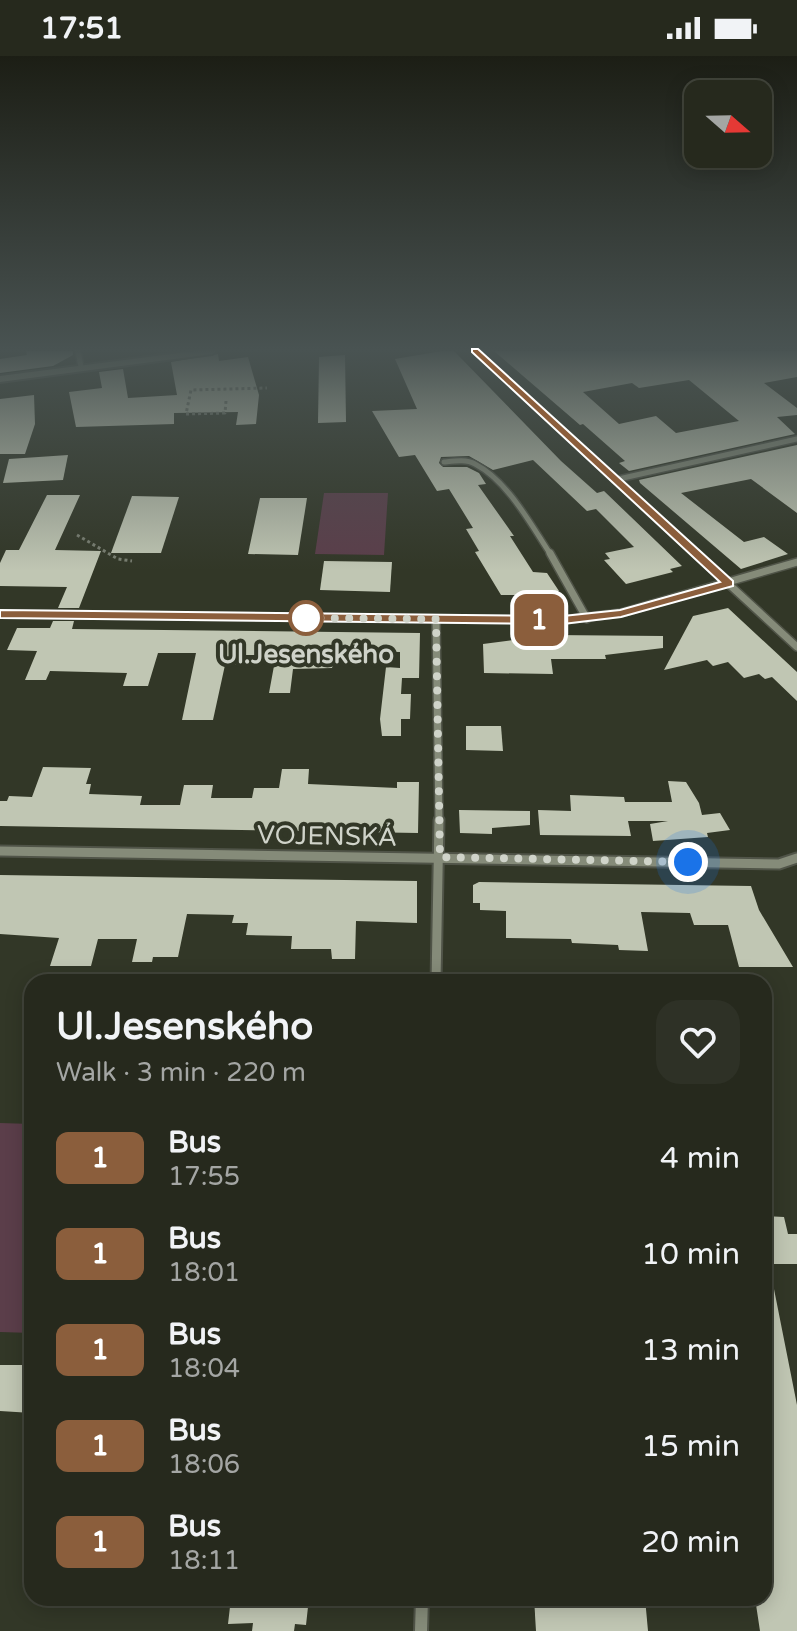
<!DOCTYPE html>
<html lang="en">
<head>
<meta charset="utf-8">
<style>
  :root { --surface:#26291d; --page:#2e3126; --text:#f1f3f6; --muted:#a4a6a4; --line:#42453b }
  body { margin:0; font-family:"Varela Round",sans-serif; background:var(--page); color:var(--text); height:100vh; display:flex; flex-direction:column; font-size:30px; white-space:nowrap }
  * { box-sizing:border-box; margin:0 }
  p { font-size:26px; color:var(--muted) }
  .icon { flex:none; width:44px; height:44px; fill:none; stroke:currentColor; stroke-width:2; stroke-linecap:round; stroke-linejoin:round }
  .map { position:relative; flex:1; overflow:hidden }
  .sheet { position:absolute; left:24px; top:918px; width:748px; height:632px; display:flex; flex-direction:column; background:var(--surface); border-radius:24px; box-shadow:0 4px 20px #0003,0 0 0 2px var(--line) }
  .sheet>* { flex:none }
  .badge { padding:0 16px; border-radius:12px; font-size:28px; line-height:52px }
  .needle { width:52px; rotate:110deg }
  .controls { position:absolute; left:684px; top:24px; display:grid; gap:16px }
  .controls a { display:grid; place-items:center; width:88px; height:88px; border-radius:16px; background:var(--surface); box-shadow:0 4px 20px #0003,0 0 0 2px var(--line); font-size:40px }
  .you { position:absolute; width:40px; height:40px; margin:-20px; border:6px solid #fff; border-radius:50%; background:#1a73e8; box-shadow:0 0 0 12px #1a73e833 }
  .map>.badge { position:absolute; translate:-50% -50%; box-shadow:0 0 0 4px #fff }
  .round { display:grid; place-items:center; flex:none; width:84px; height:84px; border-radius:24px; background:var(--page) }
  .head { display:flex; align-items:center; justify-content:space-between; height:136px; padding:0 32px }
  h1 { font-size:38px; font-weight:700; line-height:60px }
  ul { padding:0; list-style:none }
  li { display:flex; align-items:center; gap:24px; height:96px; padding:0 32px }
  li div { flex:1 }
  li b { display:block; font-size:30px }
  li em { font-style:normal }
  li .badge { min-width:88px; font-weight:700; text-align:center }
  .status { display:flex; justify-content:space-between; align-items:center; height:56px; padding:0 40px; background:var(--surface); direction:ltr }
  .status svg { height:22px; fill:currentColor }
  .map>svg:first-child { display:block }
  .green { fill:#5b3e4a }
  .building { fill:#c0c6b3; fill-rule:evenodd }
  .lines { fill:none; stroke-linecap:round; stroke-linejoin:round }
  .street-far3-casing { stroke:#505448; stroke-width:8 }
  .street-far2-casing { stroke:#505448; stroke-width:10 }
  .street-far1-casing { stroke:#505448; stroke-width:13 }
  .street-casing { stroke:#505448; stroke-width:16 }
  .secondary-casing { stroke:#505448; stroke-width:4 }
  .path { stroke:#7a7f72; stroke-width:3; stroke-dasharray:3 3; stroke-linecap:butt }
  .street-far3 { stroke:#858b79; stroke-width:5 }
  .street-far2 { stroke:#858b79; stroke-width:7 }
  .street-far1 { stroke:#858b79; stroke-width:9 }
  .street { stroke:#858b79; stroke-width:12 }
  .secondary { fill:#858b79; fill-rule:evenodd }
  .line { fill:#8b5e3c; stroke:#fff; stroke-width:2 }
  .walk { stroke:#cfd3c9; stroke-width:8; stroke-dasharray:0 14.4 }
  .stop-dot { fill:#fff; stroke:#8b5e3c; stroke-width:4 }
  .labels { text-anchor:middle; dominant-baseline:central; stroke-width:8; stroke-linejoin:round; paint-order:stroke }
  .stop-label { font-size:26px; font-weight:bold; fill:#cfd3c9; stroke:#323727 }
  .street-label { font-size:26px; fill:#cfd3c9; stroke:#323727 }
</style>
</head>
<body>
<div class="status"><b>17:51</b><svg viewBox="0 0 49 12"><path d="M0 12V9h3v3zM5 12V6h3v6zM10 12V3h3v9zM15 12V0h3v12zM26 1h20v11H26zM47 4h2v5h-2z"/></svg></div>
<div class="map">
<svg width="797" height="1575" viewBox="0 0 797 1575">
  <rect width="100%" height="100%" fill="#323727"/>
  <g class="green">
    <path d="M324,437H388L384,499L315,498Z"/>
    <path d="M0,1067L32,1068V1277L0,1276Z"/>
  </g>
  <g class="building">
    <path d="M26,295H73V299L53,310L0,317V303L27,299Z"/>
    <path d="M442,295H454L561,405L597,437L604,435L682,510L670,513L673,516L626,528L604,504L610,503L605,497L634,491L596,453L587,455L533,404L493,414L469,400L441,401L439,407L443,411H467L479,417L486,428L478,429L514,480H510L533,516L547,517L559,535L549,536L554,543L520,548L515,539H501L475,496L479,495L466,473L473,472L449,433L437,435L415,399L399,401L372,355L417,353L395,303Z"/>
    <path d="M494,295H797V321L764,327L797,352V359L777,361L795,378L629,415L619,407L625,405L583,368L580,369ZM689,324L739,365L676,377L656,360L619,368L583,336L632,327L639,332Z"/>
    <path d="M218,298L219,305L248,301L259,339L256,368L236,369L238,356L174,357V368L76,371L69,336L102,332L99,316L123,313L128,342L177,339L171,306Z"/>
    <path d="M345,299L346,366L318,367L319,301Z"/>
    <path d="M34,339L35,368L25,398H0V343Z"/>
    <path d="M797,389V457L751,423L681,437L744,486L764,481L788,498L741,513L640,427L639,424Z"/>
    <path d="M68,399L63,424L3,427L9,403Z"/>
    <path d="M47,439H80L55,494L101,495L79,552H58L67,531L0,530V507L6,494H19Z"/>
    <path d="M132,440L179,441L161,497H111Z"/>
    <path d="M260,442H307L298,499L248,498Z"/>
    <path d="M324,505L392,506L390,536L320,534Z"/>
    <path d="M728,552L797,616V645L772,621L765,623L759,618L744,622L728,606L713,610L707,604L664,614L693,560Z"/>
    <path d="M53,565H74L72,573L420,577L419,622H402L401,638H411L410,663H401V680H382L380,663L386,611L400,612V596L337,595L332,612L293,613L290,637H269L276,599H240L238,609H225L213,664H182L196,597H158L148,630H123L127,617L50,615L46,624H25L37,595L7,594L17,572H50Z"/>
    <path d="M552,579L663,580V592L605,599L606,603H551L553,618L484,617L483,588Z"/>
    <path d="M466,670H501L503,695L466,694Z"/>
    <path d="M43,711L91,712L86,728H91L89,738L142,740L140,749H180L184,729H213L211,742H252L254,732H279L282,713H309L308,728L397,732V726H419L418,777L0,770V745H7L9,740L32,741Z"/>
    <path d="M668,725L686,726L699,747L702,759L720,757L730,774L707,777L708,781L653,785L650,768L668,765H628L631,780L540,779L538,754L571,755L570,739L624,741L625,746H672Z"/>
    <path d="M459,754L530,755V769L492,772V778L460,777Z"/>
    <path d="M0,819L417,825V867L356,865L355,903H332L331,893H291L292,880L246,879L248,867H232L234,859L187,858L178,901H153L152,906H132L137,883H98L91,910H50L59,882L0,878Z"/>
    <path d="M479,826L751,830L759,854L793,911H739L728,869H694L690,857L641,856L648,895L619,894L618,889L572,887L571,883L506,882V855L480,854V847H473V829Z"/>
    <path d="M764,1160L784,1161L788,1178H797V1208H764Z"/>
    <path d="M773,1228L797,1349V1575H760L755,1542H764V1229Z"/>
    <path d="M0,1309H32V1357L0,1355Z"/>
    <path d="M231,1542H309L306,1569L295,1568L294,1575H252L253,1567L228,1568Z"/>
    <path d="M534,1542H645L648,1575H536Z"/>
  </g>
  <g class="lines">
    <defs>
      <g id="street-far3">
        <path d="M78,295L81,311"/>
        <path d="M475,295L697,499"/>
        <path d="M444,406C454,405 466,403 475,408C508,425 531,469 551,499"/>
        <path d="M614,424L797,383"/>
      </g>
      <g id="street-far2">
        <path d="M550,497L587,563"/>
        <path d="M695,497L797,591"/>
        <path d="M0,558L563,564L621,557L797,506"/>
        <path d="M436,563L439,766"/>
      </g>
      <g id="street-far1">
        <path d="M0,795L779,808L797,802"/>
        <path d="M436,926L439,764"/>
      </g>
      <path id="street" d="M421,1575L422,1542"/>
      <path id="secondary" d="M195,295H217L212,298L0,326V320Z"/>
    </defs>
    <use href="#street-far3" class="street-far3-casing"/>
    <use href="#street-far2" class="street-far2-casing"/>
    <use href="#street-far1" class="street-far1-casing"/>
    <use href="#street" class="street-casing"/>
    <use href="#secondary" class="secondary-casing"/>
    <g class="path">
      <path d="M226,345L225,357L186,358L191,334L267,332"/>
      <path d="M77,479L118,503L132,505"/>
    </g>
    <use href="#street-far3" class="street-far3"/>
    <use href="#street-far2" class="street-far2"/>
    <use href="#street-far1" class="street-far1"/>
    <use href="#street" class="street"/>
    <use href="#secondary" class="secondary"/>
  </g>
  <linearGradient id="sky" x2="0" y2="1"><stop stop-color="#1c1e15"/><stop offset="0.57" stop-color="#495352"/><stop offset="1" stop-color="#495352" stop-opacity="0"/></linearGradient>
  <rect width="797" height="515" fill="url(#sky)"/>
  <path class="line" d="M472,293H478L733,525V530L621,561L563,568L0,562V554L563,560L620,554L720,526L472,296Z"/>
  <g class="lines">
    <path class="walk" d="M306,562L436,563L440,801L688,806"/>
  </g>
  <circle class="stop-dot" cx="306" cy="562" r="16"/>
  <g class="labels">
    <g class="stop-label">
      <text x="306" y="598">Ul.Jesenského</text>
    </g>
    <g class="street-label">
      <text transform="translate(327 780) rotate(1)">VOJENSKÁ</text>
    </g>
  </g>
</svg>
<div class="controls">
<a><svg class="needle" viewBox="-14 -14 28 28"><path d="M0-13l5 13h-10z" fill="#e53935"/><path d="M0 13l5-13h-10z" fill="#a4a6a4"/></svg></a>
</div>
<div class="you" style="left:688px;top:806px"></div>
<b class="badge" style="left:539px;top:564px;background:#8b5e3c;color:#fff">1</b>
<section class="sheet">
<div class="head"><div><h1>Ul.Jesenského</h1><p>Walk · 3 min · 220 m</p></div><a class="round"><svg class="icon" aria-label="heart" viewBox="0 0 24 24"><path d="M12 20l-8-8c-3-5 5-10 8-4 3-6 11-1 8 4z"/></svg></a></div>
<ul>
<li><span class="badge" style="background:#8b5e3c;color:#fff">1</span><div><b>Bus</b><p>17:55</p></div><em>4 min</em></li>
<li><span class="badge" style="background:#8b5e3c;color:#fff">1</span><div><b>Bus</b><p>18:01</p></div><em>10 min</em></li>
<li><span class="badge" style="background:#8b5e3c;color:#fff">1</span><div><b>Bus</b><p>18:04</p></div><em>13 min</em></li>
<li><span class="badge" style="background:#8b5e3c;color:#fff">1</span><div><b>Bus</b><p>18:06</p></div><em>15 min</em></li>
<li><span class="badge" style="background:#8b5e3c;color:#fff">1</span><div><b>Bus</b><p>18:11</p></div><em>20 min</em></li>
</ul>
</section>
</div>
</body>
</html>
